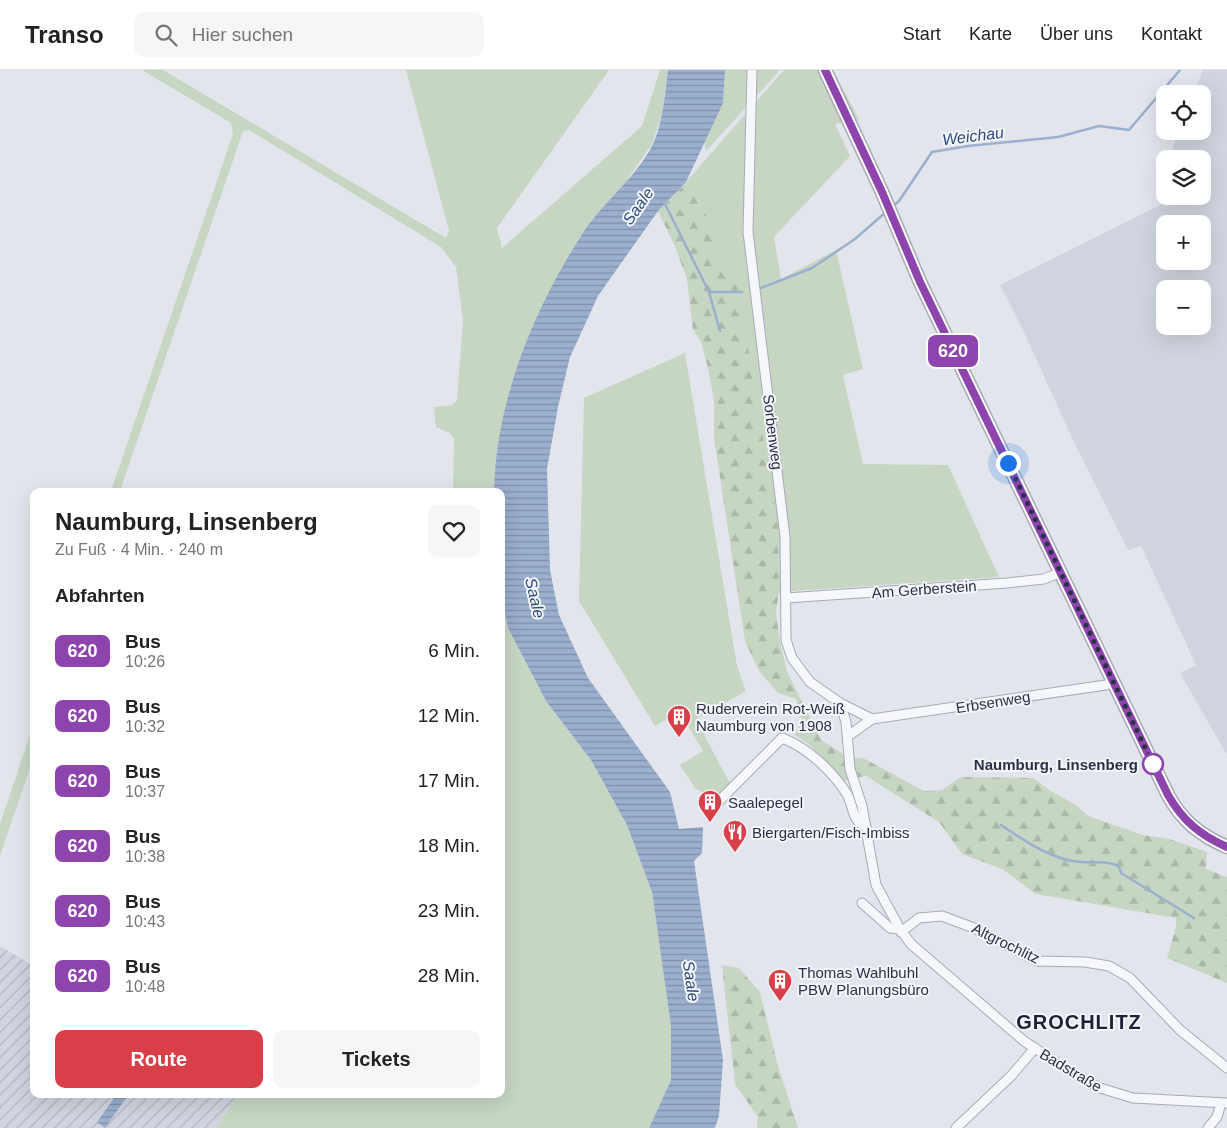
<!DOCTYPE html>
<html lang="de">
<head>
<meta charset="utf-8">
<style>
  :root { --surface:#fff; --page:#f6f6f6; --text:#222; --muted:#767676; --line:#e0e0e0; --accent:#d93f49 }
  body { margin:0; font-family:Arial,sans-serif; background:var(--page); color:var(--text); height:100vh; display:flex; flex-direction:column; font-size:19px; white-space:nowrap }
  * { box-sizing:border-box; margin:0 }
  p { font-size:16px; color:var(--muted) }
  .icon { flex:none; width:28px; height:28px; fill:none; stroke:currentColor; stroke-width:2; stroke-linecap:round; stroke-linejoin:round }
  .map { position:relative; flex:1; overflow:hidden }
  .details { position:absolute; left:30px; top:418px; width:475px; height:610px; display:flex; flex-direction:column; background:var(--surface); border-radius:10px; box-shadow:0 5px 20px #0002 }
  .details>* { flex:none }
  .badge { padding:0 10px; border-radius:8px; font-size:18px; line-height:32px }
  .buttons { position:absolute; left:1156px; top:15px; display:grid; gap:10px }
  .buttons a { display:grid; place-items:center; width:55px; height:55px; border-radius:10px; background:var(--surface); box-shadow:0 5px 20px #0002; font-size:25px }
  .you { position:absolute; width:25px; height:25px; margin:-12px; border:4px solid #fff; border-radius:50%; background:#1a73e8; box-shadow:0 0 0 8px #1a73e833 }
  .map>.badge { position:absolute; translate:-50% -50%; box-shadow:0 0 0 2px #fff }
  h2 { padding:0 25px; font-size:19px; line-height:45px }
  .round { display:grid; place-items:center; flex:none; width:52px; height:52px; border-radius:10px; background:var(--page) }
  .summary { display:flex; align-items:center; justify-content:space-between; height:85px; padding:0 25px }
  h1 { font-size:24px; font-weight:600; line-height:38px }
  .action { display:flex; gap:10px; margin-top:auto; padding:10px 25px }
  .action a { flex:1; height:58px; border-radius:10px; background:var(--accent); color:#fff; font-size:20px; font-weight:600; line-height:58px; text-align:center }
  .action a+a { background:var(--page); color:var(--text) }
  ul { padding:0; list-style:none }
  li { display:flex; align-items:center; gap:15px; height:65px; padding:0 25px }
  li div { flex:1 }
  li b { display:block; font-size:19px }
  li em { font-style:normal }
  li .badge { min-width:55px; font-weight:700; text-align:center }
  header { display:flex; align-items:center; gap:30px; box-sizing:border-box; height:70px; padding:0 25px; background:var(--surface); border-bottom:1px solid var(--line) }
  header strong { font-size:24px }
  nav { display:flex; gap:28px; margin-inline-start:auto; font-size:18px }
  .search { width:350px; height:45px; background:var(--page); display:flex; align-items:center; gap:12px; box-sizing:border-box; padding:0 18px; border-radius:10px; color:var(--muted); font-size:19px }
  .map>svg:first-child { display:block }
  .built { fill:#d0d4de; fill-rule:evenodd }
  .industrial { fill:url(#industrial-furrows) }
  .grass { fill:#c6d6c3 }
  .forest { fill:url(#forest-firs) }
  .water { fill:url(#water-rules) }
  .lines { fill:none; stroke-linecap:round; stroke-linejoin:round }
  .stream { stroke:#9bafce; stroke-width:2.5 }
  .street-casing { stroke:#a7abb7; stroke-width:11 }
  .secondary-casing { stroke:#a7abb7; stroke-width:15 }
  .street { stroke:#f6f7fa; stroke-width:9 }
  .secondary { stroke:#fff; stroke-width:12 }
  .line-casing { stroke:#fff; stroke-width:11 }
  .line { stroke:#8e44ad; stroke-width:8 }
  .walk { stroke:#293146; stroke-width:5; stroke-dasharray:0 9 }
  .stop-dot { fill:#fff; stroke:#8e44ad; stroke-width:2.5 }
  .labels { text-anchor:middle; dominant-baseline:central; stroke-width:4; stroke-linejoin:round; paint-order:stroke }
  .street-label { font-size:15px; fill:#293146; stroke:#f3f5f9 }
  .poi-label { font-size:15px; fill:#293146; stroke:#f3f5f9; text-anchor:start }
  .stop-label { font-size:15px; font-weight:bold; fill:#293146; stroke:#f3f5f9; text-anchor:end }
  .water-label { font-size:16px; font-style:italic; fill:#2f4b7d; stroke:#f3f5f9 }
  .district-label { font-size:20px; font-weight:bold; letter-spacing:1px; fill:#1b2236; stroke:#f3f5f9 }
</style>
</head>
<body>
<header>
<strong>Transo</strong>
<div class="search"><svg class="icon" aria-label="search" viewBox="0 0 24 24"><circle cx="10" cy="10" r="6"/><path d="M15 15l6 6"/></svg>Hier suchen</div>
<nav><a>Start</a><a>Karte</a><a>Über uns</a><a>Kontakt</a></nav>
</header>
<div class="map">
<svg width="1227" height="1058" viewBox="0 0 1227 1058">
  <defs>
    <pattern id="industrial-furrows" width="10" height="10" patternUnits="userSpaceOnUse" patternTransform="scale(1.25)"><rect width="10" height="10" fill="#d0d4de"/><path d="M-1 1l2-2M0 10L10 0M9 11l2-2" fill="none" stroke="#b3b6c0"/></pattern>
    <pattern id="forest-firs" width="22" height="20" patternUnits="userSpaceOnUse" patternTransform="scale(1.25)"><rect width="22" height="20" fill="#c6d6c3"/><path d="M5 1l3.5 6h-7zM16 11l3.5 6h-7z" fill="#aab8a9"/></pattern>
    <pattern id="water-rules" width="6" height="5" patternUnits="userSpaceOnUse" patternTransform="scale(1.25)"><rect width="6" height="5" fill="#9bafce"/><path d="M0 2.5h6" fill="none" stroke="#7e8fa9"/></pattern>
  </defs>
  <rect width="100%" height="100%" fill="#e3e5ec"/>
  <path class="built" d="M1203,0H1227V685L1180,603L1196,595L1141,476L1129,480L1127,478L1073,370L1024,262L1000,215L1178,126H1202V89H1168L1179,61H1202V24H1193ZM1165,154H1202V191H1165ZM1165,219H1202V256H1165Z"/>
  <path class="industrial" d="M0,876L34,896V1024H239L216,1058H0Z"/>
  <g class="grass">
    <path d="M142,0H163L446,168L449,161L406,0H609L497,158L502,178L642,56L660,0H668L662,44L652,74L629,107L495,400L494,421H453L454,369L450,363L436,357L434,337L452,335L457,330L463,250L456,197L441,177L249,60L243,61L120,421H111L233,64L231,53Z"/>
    <path d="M725,0H780L706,81L704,69L722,33Z"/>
    <path d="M784,0H833L859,49L835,54L850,86L774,167L781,209L836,180L863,299L843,305L863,394L948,395L999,507L779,522L778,458L724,205L711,153L686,112Z"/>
    <path d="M685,283L737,596L746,621L696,649L730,714L715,730L695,718L680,695L703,681L679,641L655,656L579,531L584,328Z"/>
    <path d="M501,523L508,558L546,631L591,690L627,755L652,822L671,956V1010L649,1058H216L239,1024H501Z"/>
    <path d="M34,653V686L0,786V754Z"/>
  </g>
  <g class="forest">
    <path d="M686,112L711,153L724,205L737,211L778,458L779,522L776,542L779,566L787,602L821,670L850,688H863L924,721L942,720L961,707L1033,708L1049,720L1076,735L1088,746L1143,765L1169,769L1207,782L1206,799L1227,807V913L1167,888L1176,857V848L1036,824L1002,799L962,784L939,752L866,706L843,711L811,676L795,665L802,650L796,629L778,623L759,601L745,571L714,368V330L708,298L701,272L693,260L687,209L674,174L658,141Z"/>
    <path d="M722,895L739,898L760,922L778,996L798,1058H757L758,1047L735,1014Z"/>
  </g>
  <g class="water">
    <path d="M668,0H725L723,33L686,112L658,141L598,226L570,287L558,337L547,399L550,500L559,545L588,608L670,722L679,759L703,757L702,783L694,791L723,990L719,1046L715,1058H649L671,1010V956L652,822L627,755L591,690L546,631L508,558L501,523V421H494C496,331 533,241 581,166C600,135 637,107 653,74C663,52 665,24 668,0Z"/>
    <path d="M117,1024H129L105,1058L97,1052Z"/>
  </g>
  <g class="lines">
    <g class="stream">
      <path d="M664,132L709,222L720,261"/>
      <path d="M892,137L899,131L932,82L968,76L1058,67L1099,56L1129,60L1180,0"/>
      <path d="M761,218L812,198L855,169L886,142"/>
      <path d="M709,222H742"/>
      <path d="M1001,755C1025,771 1052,790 1081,792C1098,793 1102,790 1119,796L1121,803L1194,848"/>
    </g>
    <defs>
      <g id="street">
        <path d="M752,0L748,162L785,467L786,570L792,588L810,612L840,633L872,649"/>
        <path d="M786,528L1007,513L1044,509L1061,502"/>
        <path d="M840,633L846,652L850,699L862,736L876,815L900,859L911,874L1024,971L1066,999L1100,1018L1133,1028L1227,1033"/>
        <path d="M848,666L872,649L1106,615L1114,612"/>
        <path d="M716,734L782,668C807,677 833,702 847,724C853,734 852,753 866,756"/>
        <path d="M862,833L890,858L900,859"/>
        <path d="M901,862L919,848L942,846L974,858L1037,891L1085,892L1109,896L1130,908L1180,960L1227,998"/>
        <path d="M956,1058L1011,1006L1035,978"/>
        <path d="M1208,1058L1217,1047L1221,1033"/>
      </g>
      <path id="secondary" d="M825,0L882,122L920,212L1168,725C1182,751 1200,765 1227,777"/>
    </defs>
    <use href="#street" class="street-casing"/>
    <use href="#secondary" class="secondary-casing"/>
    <use href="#street" class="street"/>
    <use href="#secondary" class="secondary"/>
  </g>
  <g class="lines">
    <defs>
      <path id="line" d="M825,0L882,122L920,212L1168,725C1183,751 1200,765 1227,777"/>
    </defs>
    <use href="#line" class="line-casing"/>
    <use href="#line" class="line"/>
    <path class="walk" d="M1008,393L1153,694"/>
  </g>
  <defs>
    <symbol id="building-pin" viewBox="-11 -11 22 30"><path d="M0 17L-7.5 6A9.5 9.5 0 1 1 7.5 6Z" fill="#d93f49" stroke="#f3f5f9"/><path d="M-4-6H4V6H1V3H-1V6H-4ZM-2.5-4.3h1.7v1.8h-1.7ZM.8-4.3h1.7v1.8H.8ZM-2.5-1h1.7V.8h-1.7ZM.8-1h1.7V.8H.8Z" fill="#fff"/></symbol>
    <symbol id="restaurant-pin" viewBox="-11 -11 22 30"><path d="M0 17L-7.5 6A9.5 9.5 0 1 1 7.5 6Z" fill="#d93f49" stroke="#f3f5f9"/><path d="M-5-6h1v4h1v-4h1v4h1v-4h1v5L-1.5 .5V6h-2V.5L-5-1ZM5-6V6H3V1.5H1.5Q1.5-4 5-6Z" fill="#fff"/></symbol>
  </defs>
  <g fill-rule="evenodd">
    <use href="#building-pin" x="665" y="633" width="28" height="38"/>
    <use href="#building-pin" x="696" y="718" width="28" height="38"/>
    <use href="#restaurant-pin" x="721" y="748" width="28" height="38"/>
    <use href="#building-pin" x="766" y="897" width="28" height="38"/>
  </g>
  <circle class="stop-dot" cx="1153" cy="694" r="10"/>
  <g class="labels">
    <g class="street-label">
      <text transform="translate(773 362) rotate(83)">Sorbenweg</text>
      <text transform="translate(924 519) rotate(-4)">Am Gerberstein</text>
      <text transform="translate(993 632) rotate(-9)">Erbsenweg</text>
      <text transform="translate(1006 873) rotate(26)">Altgrochlitz</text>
      <text transform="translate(1071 1000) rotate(31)">Badstraße</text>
    </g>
    <g class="poi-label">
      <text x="696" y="638">Ruderverein Rot-Weiß<tspan x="696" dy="17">Naumburg von 1908</tspan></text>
      <text x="728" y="732">Saalepegel</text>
      <text x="752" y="762">Biergarten/Fisch-Imbiss</text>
      <text x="798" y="902">Thomas Wahlbuhl<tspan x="798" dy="17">PBW Planungsbüro</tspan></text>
    </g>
    <g class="stop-label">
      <text x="1138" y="694">Naumburg, Linsenberg</text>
    </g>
    <g class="water-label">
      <text transform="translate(973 66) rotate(-7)">Weichau</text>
      <text transform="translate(638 136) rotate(-55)">Saale</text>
      <text transform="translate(535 528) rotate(77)">Saale</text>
      <text transform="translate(691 911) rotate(82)">Saale</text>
    </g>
    <g class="district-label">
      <text x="1079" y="952">GROCHLITZ</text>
    </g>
  </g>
</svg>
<div class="buttons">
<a><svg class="icon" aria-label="locate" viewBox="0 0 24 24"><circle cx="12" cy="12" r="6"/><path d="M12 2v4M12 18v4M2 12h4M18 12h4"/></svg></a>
<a><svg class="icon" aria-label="layers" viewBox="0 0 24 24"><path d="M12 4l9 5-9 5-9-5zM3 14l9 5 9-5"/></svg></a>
<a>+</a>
<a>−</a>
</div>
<div class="you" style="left:1008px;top:393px"></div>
<b class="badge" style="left:953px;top:281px;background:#8e44ad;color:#fff">620</b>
<section class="details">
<div class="summary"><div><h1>Naumburg, Linsenberg</h1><p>Zu Fuß · 4 Min. · 240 m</p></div><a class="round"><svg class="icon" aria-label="heart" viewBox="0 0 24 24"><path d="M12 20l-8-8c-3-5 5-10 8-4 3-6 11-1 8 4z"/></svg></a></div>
<h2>Abfahrten</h2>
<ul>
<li><span class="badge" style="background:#8e44ad;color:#fff">620</span><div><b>Bus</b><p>10:26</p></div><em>6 Min.</em></li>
<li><span class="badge" style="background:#8e44ad;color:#fff">620</span><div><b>Bus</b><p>10:32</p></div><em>12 Min.</em></li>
<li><span class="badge" style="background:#8e44ad;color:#fff">620</span><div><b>Bus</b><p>10:37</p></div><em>17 Min.</em></li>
<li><span class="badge" style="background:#8e44ad;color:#fff">620</span><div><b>Bus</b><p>10:38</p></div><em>18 Min.</em></li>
<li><span class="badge" style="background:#8e44ad;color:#fff">620</span><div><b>Bus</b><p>10:43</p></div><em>23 Min.</em></li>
<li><span class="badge" style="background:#8e44ad;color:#fff">620</span><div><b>Bus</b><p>10:48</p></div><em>28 Min.</em></li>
</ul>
<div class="action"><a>Route</a><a>Tickets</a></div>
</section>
</div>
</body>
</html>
